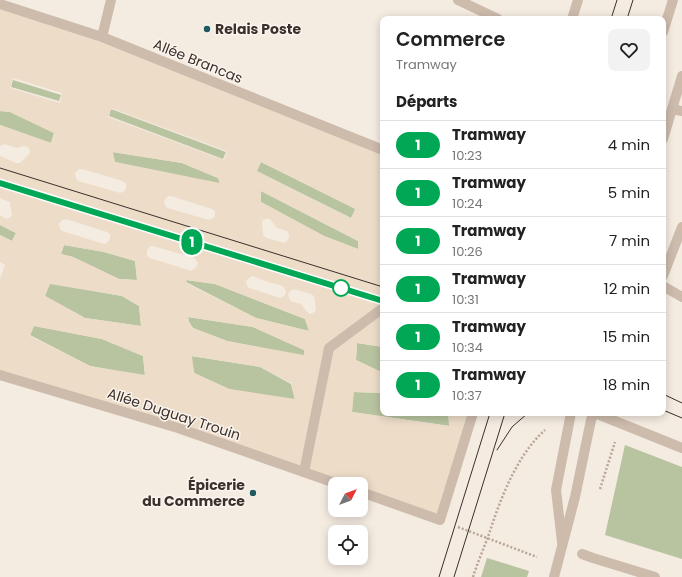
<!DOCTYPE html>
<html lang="fr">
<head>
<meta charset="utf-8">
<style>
  :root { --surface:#fff; --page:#f2f2f2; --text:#222; --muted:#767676; --line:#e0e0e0 }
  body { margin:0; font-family:Poppins,sans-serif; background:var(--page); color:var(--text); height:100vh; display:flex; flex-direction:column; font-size:15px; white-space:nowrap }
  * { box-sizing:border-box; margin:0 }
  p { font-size:13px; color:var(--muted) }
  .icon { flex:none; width:22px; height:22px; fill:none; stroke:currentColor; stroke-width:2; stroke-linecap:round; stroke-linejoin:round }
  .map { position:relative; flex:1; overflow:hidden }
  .details { position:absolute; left:380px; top:16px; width:286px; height:400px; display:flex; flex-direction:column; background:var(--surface); border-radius:8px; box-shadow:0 2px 10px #0003 }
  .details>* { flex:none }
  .badge { padding:0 8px; border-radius:13px; font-size:14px; line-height:26px }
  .needle { width:26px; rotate:48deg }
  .fabs { position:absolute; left:328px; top:477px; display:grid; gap:8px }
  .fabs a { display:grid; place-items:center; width:40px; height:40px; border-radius:8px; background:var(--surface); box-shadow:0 2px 10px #0003; font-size:20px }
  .map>.badge { position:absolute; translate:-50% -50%; box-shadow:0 0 0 2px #fff }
  h2 { padding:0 16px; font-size:15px; line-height:36px }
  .round { display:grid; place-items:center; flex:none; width:42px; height:42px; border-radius:8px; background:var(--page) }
  .overview { display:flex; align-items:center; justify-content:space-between; height:68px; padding:0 16px }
  h1 { font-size:19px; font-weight:600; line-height:30px }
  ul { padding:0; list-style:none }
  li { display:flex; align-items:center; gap:12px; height:48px; padding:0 16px; border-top:1px solid var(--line) }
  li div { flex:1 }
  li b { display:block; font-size:15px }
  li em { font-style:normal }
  li .badge { min-width:44px; font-weight:700; text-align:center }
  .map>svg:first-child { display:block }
  .green { fill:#b8c4a0 }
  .plaza { fill:#ecdcc8; fill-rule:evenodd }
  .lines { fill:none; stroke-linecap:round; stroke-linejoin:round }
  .path { stroke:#b9a596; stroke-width:2.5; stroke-dasharray:2 2; stroke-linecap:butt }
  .minor { stroke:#cdbbac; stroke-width:10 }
  .tram { stroke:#3b302b; stroke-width:1 }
  .line-casing { stroke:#fff; stroke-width:9 }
  .line { stroke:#00a754; stroke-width:6 }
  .poi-dot { fill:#1f5a5e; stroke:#fbf5ee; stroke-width:1.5 }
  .stop-dot { fill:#fff; stroke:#00a754; stroke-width:2 }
  .labels { text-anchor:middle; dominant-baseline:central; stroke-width:3; stroke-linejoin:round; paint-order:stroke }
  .poi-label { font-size:14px; font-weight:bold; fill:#3b302b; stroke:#fbf5ee; text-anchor:start }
  .street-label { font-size:14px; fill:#3b302b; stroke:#fbf5ee }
</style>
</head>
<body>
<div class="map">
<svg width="682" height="577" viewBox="0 0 682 577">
  <rect width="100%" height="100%" fill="#f4ebe1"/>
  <g class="green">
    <path d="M13,80L61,95L59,101L11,87Z"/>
    <path d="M111,109L226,152L223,159L109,116Z"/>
    <path d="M0,111L10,112L54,133L51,143L0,125Z"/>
    <path d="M112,152L182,163L218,178L220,184L115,162Z"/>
    <path d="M261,162L356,209L351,218L256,171Z"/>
    <path d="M261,191L358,241V249L324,236L261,202Z"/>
    <path d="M0,225L16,233L12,241L0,235Z"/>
    <path d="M64,245L104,252L135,261L137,280L119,279L73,257L61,254Z"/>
    <path d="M186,280L215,284L305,319L309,331L256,318L186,282Z"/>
    <path d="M49,283L122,296L139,306L141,326L85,318L45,296Z"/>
    <path d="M188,317L253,327L304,350V356L227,341L193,328L189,322Z"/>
    <path d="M34,326L102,339L143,356L145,376L90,366L30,335Z"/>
    <path d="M357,343L383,347V373L356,360Z"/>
    <path d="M191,356L260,367L291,384L295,400L229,389L194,373Z"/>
    <path d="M353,392L383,393V413H448L450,426L352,412Z"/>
    <path d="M625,445L682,467V559L605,535Z"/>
    <path d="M487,558L529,571L527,577H481Z"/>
  </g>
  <path class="plaza" d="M0,4L383,150V347L357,343L356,360L383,373V393L354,392L352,412L449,426L448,413H473L440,520L361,492V484H338L0,375V279L5,265L0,262V235L12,241L16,233L0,225V215L6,219L11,217L12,214L10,202L0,198V156L16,163H20L29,154L30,151L28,147L23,146L17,148L4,144L0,146V125L51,143L54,133L10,112L0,111ZM13,78L62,93L60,103L10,88ZM111,108L227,151L224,160L108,117ZM113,152L182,163L218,178L220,183L115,162ZM261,162L355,209L351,218L257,171ZM79,169H82L123,181L126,184V189L123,192L120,193L78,181L76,178L75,173ZM261,191L358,241V249L324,236L261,202ZM168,196H171L212,209L215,211V216L214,218L209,220L167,208L165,206L164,201ZM267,218L271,220L277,228L287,231L289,234V238L287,241L284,243L266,238L263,235L262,222L263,220ZM66,219L107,232L110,234V239L107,243L104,244L62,231L60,229L59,224L61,221ZM64,245L104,252L135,261L137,280L119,279L73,257L61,254ZM150,246H153L195,258L198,263L196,268L191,271L150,258L147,256V250ZM253,276L268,282L283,286L286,291L285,296L280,298L249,288L247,286L246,281L250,277ZM187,280L215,284L305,319L309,331L256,318L186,283ZM50,284L122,296L139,306L141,326L85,318L45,296ZM294,289L311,294L314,296L316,309L315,312L310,314L307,312L301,304L290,301L288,294L290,291ZM188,317L253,327L304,350V355L227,341L193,328L189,322ZM34,326L102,339L143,356L145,375L90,366L30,336ZM192,356L260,367L291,383L295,399L229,389L194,373Z"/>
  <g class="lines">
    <g class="path">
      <path d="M600,489L615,442"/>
      <path d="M458,527L537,557"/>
      <path d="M473,577C477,564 483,550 488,537C500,500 516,456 545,430"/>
    </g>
    <g class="minor">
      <path d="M458,0L498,19"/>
      <path d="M0,4L102,37L383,150"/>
      <path d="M572,19L578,0"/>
      <path d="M663,32L673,0"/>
      <path d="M102,37L111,0"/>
      <path d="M672,109L682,111"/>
      <path d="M663,139L682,76"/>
      <path d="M663,276L682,227"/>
      <path d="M663,286L682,297"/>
      <path d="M0,375L178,428L338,484"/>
      <path d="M595,413L682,448"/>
      <path d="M304,472L329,348L383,308"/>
      <path d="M361,492L440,520L473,413"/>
      <path d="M562,542L556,490L571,413"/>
      <path d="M582,554L593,558L655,577"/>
      <path d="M554,577L575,497L591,420L594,413"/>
    </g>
    <g class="tram">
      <path d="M611,19L617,0"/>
      <path d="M627,19L633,0"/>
      <path d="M0,168L383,287"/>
      <path d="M0,183L383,301"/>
      <path d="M663,394L682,403"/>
      <path d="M663,410L682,418"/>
      <path d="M497,450L512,427L528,413"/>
      <path d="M439,577L490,413"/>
      <path d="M454,577L505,413"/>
    </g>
  </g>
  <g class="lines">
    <defs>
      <path id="line" d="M0,183L383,301"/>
    </defs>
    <use href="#line" class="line-casing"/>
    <use href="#line" class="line"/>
  </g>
  <g class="poi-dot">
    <circle cx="207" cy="29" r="4"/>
    <circle cx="253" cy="493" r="4"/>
  </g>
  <circle class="stop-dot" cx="341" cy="288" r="8"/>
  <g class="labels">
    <g class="poi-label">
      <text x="215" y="29">Relais Poste</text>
      <text x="245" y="485" text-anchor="end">Épicerie<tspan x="245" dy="16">du Commerce</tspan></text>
    </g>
    <g class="street-label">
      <text transform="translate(198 61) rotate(22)">Allée Brancas</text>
      <text transform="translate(174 414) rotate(18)">Allée Duguay Trouin</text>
    </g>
  </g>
</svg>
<div class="fabs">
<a><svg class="needle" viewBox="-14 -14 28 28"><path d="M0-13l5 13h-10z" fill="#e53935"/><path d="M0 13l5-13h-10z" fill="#767676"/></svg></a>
<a><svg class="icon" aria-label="locate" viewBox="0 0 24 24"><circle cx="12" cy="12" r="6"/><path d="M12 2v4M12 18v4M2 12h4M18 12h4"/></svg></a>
</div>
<b class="badge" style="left:192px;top:242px;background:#00a754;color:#fff">1</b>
<section class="details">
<div class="overview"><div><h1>Commerce</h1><p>Tramway</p></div><a class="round"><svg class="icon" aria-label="heart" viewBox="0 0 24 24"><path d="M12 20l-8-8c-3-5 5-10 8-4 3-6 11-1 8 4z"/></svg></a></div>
<h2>Départs</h2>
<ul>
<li><span class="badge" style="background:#00a754;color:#fff">1</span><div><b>Tramway</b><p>10:23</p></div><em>4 min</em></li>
<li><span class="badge" style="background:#00a754;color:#fff">1</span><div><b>Tramway</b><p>10:24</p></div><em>5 min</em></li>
<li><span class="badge" style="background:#00a754;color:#fff">1</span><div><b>Tramway</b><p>10:26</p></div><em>7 min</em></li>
<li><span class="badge" style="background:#00a754;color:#fff">1</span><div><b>Tramway</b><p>10:31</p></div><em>12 min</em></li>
<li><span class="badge" style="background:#00a754;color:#fff">1</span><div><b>Tramway</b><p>10:34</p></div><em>15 min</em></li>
<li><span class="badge" style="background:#00a754;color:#fff">1</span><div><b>Tramway</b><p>10:37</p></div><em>18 min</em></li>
</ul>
</section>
</div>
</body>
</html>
